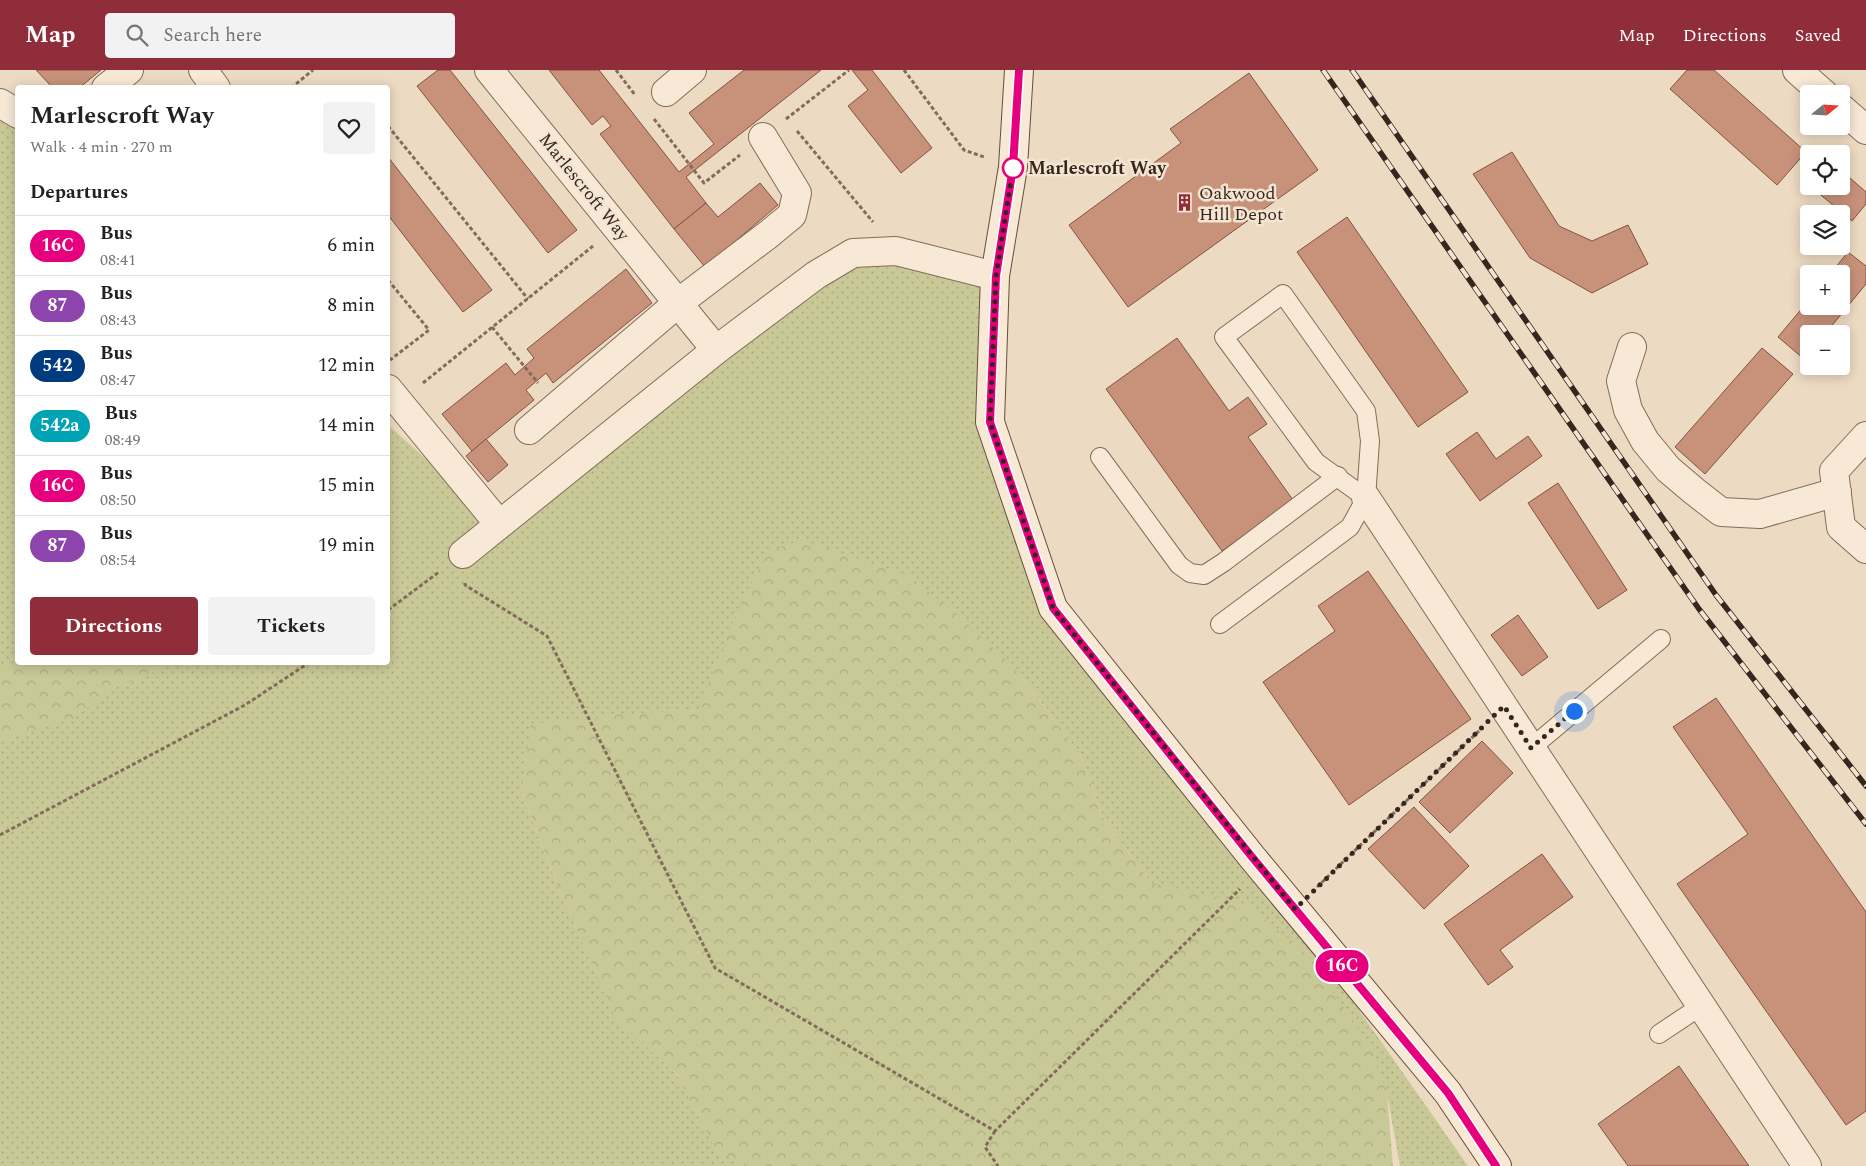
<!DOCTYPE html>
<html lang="en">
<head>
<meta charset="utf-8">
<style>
  :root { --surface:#fff; --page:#f2f2f2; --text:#222; --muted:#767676; --line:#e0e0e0; --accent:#902d3a }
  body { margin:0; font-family:Spectral,serif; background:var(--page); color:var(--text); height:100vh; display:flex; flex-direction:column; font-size:19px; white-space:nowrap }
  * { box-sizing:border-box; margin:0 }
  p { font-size:16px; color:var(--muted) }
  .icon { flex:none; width:28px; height:28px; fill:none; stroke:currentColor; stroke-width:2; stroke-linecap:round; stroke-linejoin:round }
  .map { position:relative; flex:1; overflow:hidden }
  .details { position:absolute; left:15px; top:15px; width:375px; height:580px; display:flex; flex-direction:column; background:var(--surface); border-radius:5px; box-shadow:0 2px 12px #0003 }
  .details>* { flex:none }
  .badge { padding:0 10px; border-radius:16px; font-size:18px; line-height:32px }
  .needle { width:32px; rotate:72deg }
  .buttons { position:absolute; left:1800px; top:15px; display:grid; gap:10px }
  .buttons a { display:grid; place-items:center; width:50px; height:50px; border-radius:5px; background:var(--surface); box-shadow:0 2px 12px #0003; font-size:25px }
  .you { position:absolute; width:25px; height:25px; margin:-12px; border:4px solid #fff; border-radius:50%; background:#1a73e8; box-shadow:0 0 0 8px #1a73e833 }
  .map>.badge { position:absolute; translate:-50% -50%; box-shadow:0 0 0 2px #fff }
  h2 { padding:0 15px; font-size:19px; line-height:45px }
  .round { display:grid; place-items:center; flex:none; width:52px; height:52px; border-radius:5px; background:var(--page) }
  .headline { display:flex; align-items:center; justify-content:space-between; height:85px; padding:0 15px }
  h1 { font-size:24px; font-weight:700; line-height:38px }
  .primary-button { display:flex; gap:10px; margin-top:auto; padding:10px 15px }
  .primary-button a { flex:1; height:58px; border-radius:5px; background:var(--accent); color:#fff; font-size:20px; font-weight:700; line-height:58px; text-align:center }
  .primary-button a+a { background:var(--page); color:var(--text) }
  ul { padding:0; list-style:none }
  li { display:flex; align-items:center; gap:15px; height:60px; padding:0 15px; border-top:1px solid var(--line) }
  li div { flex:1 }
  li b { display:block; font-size:19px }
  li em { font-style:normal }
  li .badge { min-width:55px; font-weight:700; text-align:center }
  header { display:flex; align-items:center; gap:30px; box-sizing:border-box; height:70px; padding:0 25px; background:var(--accent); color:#fff }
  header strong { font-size:24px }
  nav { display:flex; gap:28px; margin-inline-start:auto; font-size:18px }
  .search { width:350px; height:45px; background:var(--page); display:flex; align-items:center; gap:12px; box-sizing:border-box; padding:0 18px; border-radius:5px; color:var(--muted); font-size:19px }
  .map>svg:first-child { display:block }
  .grass { fill:url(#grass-dots) }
  .forest { fill:url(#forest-crowns) }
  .building { fill:#c8917a; stroke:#825341 }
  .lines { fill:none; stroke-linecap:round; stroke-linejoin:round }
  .lane-casing { stroke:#846c5a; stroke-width:20 }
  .street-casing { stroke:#846c5a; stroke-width:30 }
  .secondary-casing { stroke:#664d3d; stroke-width:30 }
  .path { stroke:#846c5a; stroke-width:3; stroke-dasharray:4 2.5; stroke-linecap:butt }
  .lane { stroke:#f7e9d5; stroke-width:18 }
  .street { stroke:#f7e9d5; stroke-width:28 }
  .secondary { stroke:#f7e9d5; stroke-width:28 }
  .rail-casing { stroke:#35261e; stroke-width:5.5 }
  .rail { stroke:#f3e5d1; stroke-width:4; stroke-dasharray:11; stroke-linecap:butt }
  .line-casing { stroke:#fff; stroke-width:11 }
  .line { stroke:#e6007e; stroke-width:8 }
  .walk { stroke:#35261e; stroke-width:5; stroke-dasharray:0 9 }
  .stop-dot { fill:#fff; stroke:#e6007e; stroke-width:2.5 }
  .labels { text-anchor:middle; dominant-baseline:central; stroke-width:5; stroke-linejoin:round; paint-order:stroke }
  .stop-label { font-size:18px; font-weight:bold; fill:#35261e; stroke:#f3e5d1; text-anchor:start }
  .street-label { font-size:18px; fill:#35261e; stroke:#f3e5d1 }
  .poi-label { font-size:18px; fill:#35261e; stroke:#f3e5d1; text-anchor:start }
</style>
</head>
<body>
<header>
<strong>Map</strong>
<div class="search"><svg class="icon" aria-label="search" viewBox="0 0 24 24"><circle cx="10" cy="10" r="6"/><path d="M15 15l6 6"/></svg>Search here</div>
<nav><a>Map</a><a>Directions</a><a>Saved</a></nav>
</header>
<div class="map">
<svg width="1866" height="1096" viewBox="0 0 1866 1096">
  <defs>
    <pattern id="grass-dots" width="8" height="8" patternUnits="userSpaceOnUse" patternTransform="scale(1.25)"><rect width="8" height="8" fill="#c9c997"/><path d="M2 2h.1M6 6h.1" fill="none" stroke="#adac82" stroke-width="1.8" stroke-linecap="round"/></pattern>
    <pattern id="forest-crowns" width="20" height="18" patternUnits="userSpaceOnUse" patternTransform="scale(1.25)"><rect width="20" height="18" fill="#c9c997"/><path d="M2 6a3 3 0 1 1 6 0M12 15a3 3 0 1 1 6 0" fill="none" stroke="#adac82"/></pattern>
  </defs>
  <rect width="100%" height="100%" fill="#ecdac2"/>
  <path class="grass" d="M0,19L18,42V592H388V355L499,454L853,183L995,206L990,352L1053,538L1252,787L1468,1096H1400L1387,1024L1151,813L1103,748L1080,684L1021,606L698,640L532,654L522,724L559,819L615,946L677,1005L716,1079L745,1096H0Z"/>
  <g class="forest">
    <path d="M802,470L909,506L960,547L1006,590L1021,606L1080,684L1103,748L1151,813L1245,834L1303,880L1373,979L1387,1024L1393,1096H745L716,1080L677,1005L615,947L559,819L522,724L531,654L624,644L698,640L736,544L768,481Z"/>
    <path d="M18,592L176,593L114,618L74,648L0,672V600L5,595Z"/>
  </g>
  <g class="building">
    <path d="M36,0H101L79,18H53Z"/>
    <path d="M438,0H450L577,160L548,183L417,16Z"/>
    <path d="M549,0H599L679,102L714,74L689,43L744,0H821L686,107L706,133L674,159L600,64L611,56L603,46L592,55Z"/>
    <path d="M852,0H872L932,78L901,103L848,36L868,20Z"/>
    <path d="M1687,0H1714L1806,82L1777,115L1670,19Z"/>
    <path d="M1249,3L1318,100L1128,237L1069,155L1181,73L1170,59Z"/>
    <path d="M1512,82L1559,156L1592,171L1628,155L1648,194L1592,223L1530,188L1473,104Z"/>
    <path d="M388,87L492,220L463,242L388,145Z"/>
    <path d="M1841,100L1866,122V134L1852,151L1810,116H1841Z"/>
    <path d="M760,113L778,135L705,197L674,159L706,133L718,147Z"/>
    <path d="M1347,147L1468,322L1418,357L1297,182Z"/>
    <path d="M1848,182L1866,196V214L1825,264H1809V283L1804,289L1778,267L1809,230V236H1841V204H1830Z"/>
    <path d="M626,199L652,233L553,313L546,303L526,320L534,330L472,381L442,344L506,293L515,305L534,288L527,279Z"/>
    <path d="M1177,268L1229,341L1248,327L1267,354L1248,367L1293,430L1222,481L1106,319Z"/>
    <path d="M1762,278L1793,304L1705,404L1675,377Z"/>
    <path d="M1477,362L1496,389L1528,366L1542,386L1480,431L1446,384Z"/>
    <path d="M486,369L508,395L488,412L466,386Z"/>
    <path d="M1558,413L1627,520L1598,539L1528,433Z"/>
    <path d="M1368,501L1471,649L1349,735L1263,612L1335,561L1318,536Z"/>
    <path d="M1518,545L1548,587L1522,606L1491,565Z"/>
    <path d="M1716,628L1866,842V1041L1846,1055L1677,814L1748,764L1673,657Z"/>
    <path d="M1482,671L1513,703L1450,763L1419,732Z"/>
    <path d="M1414,737L1469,796L1424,839L1368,779Z"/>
    <path d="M1542,784L1573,827L1500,880L1513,897L1488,915L1444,854Z"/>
    <path d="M1679,996L1749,1096H1628L1598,1054Z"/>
  </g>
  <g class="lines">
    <defs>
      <g id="lane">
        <path d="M1100,387L1179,495L1190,503L1204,505L1224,492L1338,406"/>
        <path d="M1220,554L1350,457L1366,428L1370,371L1366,341L1283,224L1224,267L1316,392L1366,428"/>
        <path d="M1531,678L1661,569"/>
        <path d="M1659,964L1701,936"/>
      </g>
      <g id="street">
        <path d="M203,0L216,18"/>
        <path d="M489,0L716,280"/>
        <path d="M1797,0L1824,24"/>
        <path d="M106,18L129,0"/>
        <path d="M666,22L692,0"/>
        <path d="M0,33L18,44"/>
        <path d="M1841,38L1866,60"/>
        <path d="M1632,277L1621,311L1628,340L1645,371L1668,399L1694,421L1721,442L1760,444L1837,422"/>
        <path d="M388,319L499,454"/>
        <path d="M529,360L678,233L769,164L792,145L797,123L763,67"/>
        <path d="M1866,366L1834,401L1841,457L1866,479"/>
        <path d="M1366,428L1807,1096"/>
        <path d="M463,484L716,280L816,205L853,183L896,181L995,206"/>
      </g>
      <path id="secondary" d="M1019,0L1013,97L995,206L990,352L1053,538L1252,787L1448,1023L1497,1096"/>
    </defs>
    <use href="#lane" class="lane-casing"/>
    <use href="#street" class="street-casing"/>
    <use href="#secondary" class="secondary-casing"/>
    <g class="path">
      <path d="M616,0L635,25"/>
      <path d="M904,0L964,80L984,87"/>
      <path d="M291,18L313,0"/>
      <path d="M654,49L704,113L740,85"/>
      <path d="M786,49L849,0"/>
      <path d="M388,56L528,229"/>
      <path d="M797,61L873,152"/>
      <path d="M388,210L429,260L390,290"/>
      <path d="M492,257L538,313"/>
      <path d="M423,313L593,176"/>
      <path d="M465,513V515L547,566L715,898L995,1061L1240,819"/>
      <path d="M388,540L439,502"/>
      <path d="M0,765L245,635L310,592"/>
      <path d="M1317,817L1483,657"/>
      <path d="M995,1061L985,1077L998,1096"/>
    </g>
    <use href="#lane" class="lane"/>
    <use href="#street" class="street"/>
    <use href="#secondary" class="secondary"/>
    <defs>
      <g id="rail">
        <path d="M1323,0L1699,539L1866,754"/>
        <path d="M1352,0L1716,525L1866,716"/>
      </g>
    </defs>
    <use href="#rail" class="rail-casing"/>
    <use href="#rail" class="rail"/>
  </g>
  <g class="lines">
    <defs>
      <path id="line" d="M1019,0L1013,97L996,206L990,352L1053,538L1252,787L1448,1023L1496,1096"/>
    </defs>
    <use href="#line" class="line-casing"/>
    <use href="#line" class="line"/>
    <path class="walk" d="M1013,98L996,206L990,352L1053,538L1295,839L1504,636L1531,678L1574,641"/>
  </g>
  <defs>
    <symbol id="building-bare" viewBox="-9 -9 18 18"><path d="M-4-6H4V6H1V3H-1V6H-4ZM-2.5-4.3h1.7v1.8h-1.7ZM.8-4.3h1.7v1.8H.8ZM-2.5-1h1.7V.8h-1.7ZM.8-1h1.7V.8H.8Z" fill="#902d3a" stroke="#f3e5d1" stroke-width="2.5" paint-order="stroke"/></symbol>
  </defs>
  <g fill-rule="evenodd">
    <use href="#building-bare" x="1172" y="120" width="25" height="25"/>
  </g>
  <circle class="stop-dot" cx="1013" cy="98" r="10"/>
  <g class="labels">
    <g class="stop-label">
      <text x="1028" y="98">Marlescroft Way</text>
    </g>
    <g class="street-label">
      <text transform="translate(584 117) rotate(51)">Marlescroft Way</text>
    </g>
    <g class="poi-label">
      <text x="1199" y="123">Oakwood<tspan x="1199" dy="21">Hill Depot</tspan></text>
    </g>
  </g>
</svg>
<div class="buttons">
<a><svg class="needle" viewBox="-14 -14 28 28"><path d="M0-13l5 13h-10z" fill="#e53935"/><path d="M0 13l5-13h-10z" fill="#767676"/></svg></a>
<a><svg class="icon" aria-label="locate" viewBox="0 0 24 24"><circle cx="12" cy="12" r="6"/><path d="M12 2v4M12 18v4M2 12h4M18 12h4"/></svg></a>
<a><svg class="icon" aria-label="layers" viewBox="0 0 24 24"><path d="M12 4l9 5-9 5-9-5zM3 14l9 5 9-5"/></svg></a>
<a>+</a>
<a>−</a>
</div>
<div class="you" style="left:1574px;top:641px"></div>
<b class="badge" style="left:1342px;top:896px;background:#e6007e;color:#fff">16C</b>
<section class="details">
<div class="headline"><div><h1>Marlescroft Way</h1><p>Walk · 4 min · 270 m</p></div><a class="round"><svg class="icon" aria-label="heart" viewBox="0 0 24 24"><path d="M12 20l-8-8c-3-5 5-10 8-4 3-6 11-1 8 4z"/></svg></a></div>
<h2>Departures</h2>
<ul>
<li><span class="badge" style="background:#e6007e;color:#fff">16C</span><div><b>Bus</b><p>08:41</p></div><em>6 min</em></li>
<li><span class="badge" style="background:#8e44ad;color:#fff">87</span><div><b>Bus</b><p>08:43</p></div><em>8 min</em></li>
<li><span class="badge" style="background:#003b80;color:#fff">542</span><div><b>Bus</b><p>08:47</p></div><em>12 min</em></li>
<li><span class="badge" style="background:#00a3b4;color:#fff">542a</span><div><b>Bus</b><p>08:49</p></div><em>14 min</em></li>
<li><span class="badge" style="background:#e6007e;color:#fff">16C</span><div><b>Bus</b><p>08:50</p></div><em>15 min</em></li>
<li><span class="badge" style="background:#8e44ad;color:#fff">87</span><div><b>Bus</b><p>08:54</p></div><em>19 min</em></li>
</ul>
<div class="primary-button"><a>Directions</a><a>Tickets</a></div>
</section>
</div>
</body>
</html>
